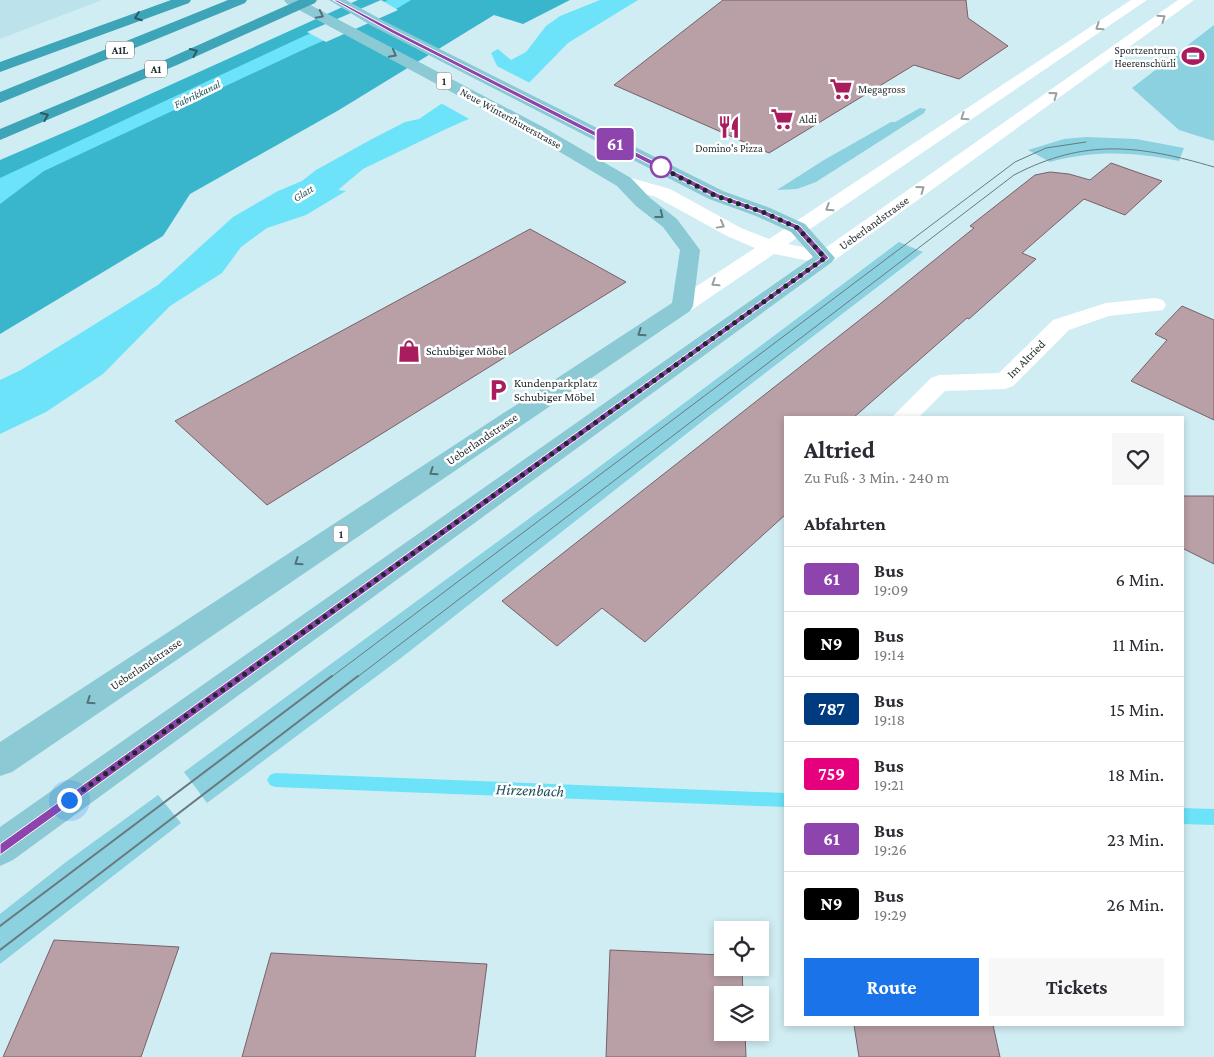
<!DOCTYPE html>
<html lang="de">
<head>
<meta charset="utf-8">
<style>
  :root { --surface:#fff; --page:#f7f7f7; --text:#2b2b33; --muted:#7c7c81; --line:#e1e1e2; --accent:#1a73e8 }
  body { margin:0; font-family:"Crimson Pro",serif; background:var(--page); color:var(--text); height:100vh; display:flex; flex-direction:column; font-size:19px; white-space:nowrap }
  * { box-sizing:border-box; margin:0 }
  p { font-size:16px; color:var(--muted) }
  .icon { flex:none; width:28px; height:28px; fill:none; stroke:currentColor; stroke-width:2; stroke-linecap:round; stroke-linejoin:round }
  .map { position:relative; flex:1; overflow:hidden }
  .drawer { position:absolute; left:784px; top:416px; width:400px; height:610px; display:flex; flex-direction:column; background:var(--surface); border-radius:0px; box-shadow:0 2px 8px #0003 }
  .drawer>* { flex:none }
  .badge { padding:0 10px; border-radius:4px; font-size:18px; line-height:32px }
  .controls { position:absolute; left:714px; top:921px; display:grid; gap:10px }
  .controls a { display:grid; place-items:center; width:55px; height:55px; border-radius:0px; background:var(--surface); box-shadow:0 2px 8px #0003; font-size:25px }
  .you { position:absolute; width:25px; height:25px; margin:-12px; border:4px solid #fff; border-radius:50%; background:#1a73e8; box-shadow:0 0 0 8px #1a73e833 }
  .map>.badge { position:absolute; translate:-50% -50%; box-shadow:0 0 0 2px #fff }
  h2 { padding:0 20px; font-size:19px; line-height:45px }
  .round { display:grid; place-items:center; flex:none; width:52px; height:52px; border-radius:0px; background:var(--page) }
  .headline { display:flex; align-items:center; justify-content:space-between; height:85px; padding:0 20px }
  h1 { font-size:24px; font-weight:700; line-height:38px }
  .action { display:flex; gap:10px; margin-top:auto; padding:10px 20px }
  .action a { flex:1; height:58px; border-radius:0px; background:var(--accent); color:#fff; font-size:20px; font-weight:700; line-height:58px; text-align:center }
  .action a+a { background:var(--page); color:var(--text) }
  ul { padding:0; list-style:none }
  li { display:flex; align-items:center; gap:15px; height:65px; padding:0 20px; border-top:1px solid var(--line) }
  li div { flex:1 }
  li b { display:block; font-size:19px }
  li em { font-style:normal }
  li .badge { min-width:55px; font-weight:700; text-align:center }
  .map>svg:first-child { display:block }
  .built { fill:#bce3eb }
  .green { fill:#8cd1df }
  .forest { fill:#3ab6cc }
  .water { fill:#6de3f9 }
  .pier { fill:#d0edf3 }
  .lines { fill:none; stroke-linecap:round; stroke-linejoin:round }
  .stream { fill:#6de3f9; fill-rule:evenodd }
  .building { fill:#b99fa6; stroke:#786168 }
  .minor { fill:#fff; fill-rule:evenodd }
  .secondary { fill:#fff; fill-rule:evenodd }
  .primary { fill:#8bc9d4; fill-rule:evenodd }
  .motorway { fill:#3ea5b8; fill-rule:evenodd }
  .tram-far1 { stroke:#687a7e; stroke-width:1 }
  .tram { stroke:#687a7e; stroke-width:2 }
  .oneway { stroke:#4f7177 }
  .oneway2 { stroke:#2b5b63 }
  .oneway3 { stroke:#9a9fa0 }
  .line { fill:#8e44ad; stroke:#fff }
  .walk { stroke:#1e292b; stroke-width:5; stroke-dasharray:0 9 }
  .stop-dot { fill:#fff; stroke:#8e44ad; stroke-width:2.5 }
  .labels { text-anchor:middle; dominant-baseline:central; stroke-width:5; stroke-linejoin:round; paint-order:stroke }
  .shield { fill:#fff; stroke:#62696b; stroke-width:1 }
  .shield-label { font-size:11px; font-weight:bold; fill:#1e292b }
  .far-poi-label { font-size:11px; fill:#1e292b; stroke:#fff; text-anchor:start }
  .far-water-label { font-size:11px; font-style:italic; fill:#1f525c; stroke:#fff }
  .far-street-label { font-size:11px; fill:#1e292b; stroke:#fff }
  .street-label { font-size:12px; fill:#1e292b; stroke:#fff }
  .poi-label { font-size:12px; fill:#1e292b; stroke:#fff; text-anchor:start }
  .near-water-label { font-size:16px; font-style:italic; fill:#1f525c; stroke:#fff }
</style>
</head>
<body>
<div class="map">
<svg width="1214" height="1057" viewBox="0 0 1214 1057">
  <rect width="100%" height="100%" fill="#d0edf3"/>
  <path class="built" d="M0,0H102L0,39Z"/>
  <g class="green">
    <path d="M1214,25V141L1179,130L1132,88Z"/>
    <path d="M920,108L926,109L924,113L816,182L797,189L777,190L824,160L891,122H895Z"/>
    <path d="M1086,137L1136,139L1184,148L1179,161C1133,152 1096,150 1050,162L1028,150L1064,139Z"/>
    <path d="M899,242L923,252L704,420L401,658L207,803L184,772L591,473Z"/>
    <path d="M158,795L181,823L0,964V914L66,862Z"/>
  </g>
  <path class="forest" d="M358,0H570L523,24L494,15L339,110L190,194L163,236L0,334V160L86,123Z"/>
  <g class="water">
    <path d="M388,0H411L398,8L309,47L44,171L0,204V178L302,37Z"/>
    <path d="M600,0H638L568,43L524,88L500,105L446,129L363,169L338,190L346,191L306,215L267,228L241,247L222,273L170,306L103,374L46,412L0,434V380L21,370L158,285L233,217L278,191L302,181L316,170L372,139L405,122L419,119L497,66L491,53L498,49L511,60L526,52L546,26L560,16Z"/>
  </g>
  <g class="pier">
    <path d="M381,0L398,10L326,42L307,32Z"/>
    <path d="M493,64L532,84L501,107L471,120L439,102Z"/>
  </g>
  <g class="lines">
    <g class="stream">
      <path d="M275,773L785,793V807L275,787L270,785L267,780L270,775Z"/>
      <path d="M1182,808L1214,809V825L1182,824Z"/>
    </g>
  </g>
  <g class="building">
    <path d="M723,0H966L968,18L1008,46L959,79L914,65L769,153L614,85Z"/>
    <path d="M1111,163L1162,181L1125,215L1084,199L1022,253L1036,259L969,319L967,318L853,418H785V515L645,642L602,608L557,646L502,601L880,304L974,228L970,226L1035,175L1050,172L1069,174L1090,180Z"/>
    <path d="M530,229L626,282L267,505L175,421Z"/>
    <path d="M1182,306L1214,320V420L1131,381L1167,340L1155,334Z"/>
    <path d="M1182,496H1214V564L1182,548Z"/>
    <path d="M54,940L179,947L141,1057H3Z"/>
    <path d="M610,950L722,955V968H742L743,995H722V1032H745L746,1057H606Z"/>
    <path d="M271,953L487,964L475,1057H242Z"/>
    <path d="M854,1025H993L1000,1057H859Z"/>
  </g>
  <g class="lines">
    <path class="minor" d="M1155,298L1163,300L1166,305L1163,310L1109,316L1069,330L1013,386L1005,389L945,391L918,418H891L931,378L939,375L999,373L1053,320L1106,303Z"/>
    <path class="secondary" d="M1131,0H1147L788,244L821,251L1178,0H1194L832,262L825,264L774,254L690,311L682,313L674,311L671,306L674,301L755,248L727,236L656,197L617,186L615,182L617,178L624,176L670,189L741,228L769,239Z"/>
    <g class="primary">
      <path d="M284,0H301L545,128L631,178L650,198L677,219L700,250L693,306L690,311L12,772L0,776V742L672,303L680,250L663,227L636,206L617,186L533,136L286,3Z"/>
      <path d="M329,0H346L382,20L723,191L770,208L805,224L835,258L832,262L13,860L0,866V827L813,257L791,232L756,216L709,199L372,26Z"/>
    </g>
    <g class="motorway">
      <path d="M171,0H191L189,3L0,72V62Z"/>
      <path d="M228,0H247L245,3L0,103V92Z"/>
      <path d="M299,0H317L315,3L177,65L0,140V129L167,59Z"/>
    </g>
    <g class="tram-far1">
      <path d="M330,678L1015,162L1046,148L1086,142"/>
      <path d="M356,678L1014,175C1085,138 1139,145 1214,167"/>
    </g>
    <g class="tram">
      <path d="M0,926L332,676"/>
      <path d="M0,950L358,676"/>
    </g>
  </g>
  <defs><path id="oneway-chevron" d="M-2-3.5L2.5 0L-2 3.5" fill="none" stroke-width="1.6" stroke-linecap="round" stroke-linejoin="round" transform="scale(1.25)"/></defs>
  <g class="oneway">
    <use href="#oneway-chevron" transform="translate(320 15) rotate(27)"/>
    <use href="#oneway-chevron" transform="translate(393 54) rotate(28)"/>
    <use href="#oneway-chevron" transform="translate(660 215) rotate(38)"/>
    <use href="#oneway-chevron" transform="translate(641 333) rotate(146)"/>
    <use href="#oneway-chevron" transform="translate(433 472) rotate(146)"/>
    <use href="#oneway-chevron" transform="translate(298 562) rotate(146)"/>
    <use href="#oneway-chevron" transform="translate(90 701) rotate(146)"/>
  </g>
  <g class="oneway2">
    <use href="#oneway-chevron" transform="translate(138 17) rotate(160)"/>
    <use href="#oneway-chevron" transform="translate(194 52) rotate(-24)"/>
    <use href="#oneway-chevron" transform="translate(45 116) rotate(-23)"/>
  </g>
  <g class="oneway3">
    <use href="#oneway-chevron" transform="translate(1162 18) rotate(-35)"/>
    <use href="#oneway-chevron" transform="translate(1099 27) rotate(146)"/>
    <use href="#oneway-chevron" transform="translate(1054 95) rotate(-36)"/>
    <use href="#oneway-chevron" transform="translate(964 117) rotate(146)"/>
    <use href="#oneway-chevron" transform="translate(921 189) rotate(-36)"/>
    <use href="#oneway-chevron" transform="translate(829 208) rotate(147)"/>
    <use href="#oneway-chevron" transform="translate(721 225) rotate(29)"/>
    <use href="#oneway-chevron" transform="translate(715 283) rotate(147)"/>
  </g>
  <path class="line" d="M333,0H337L396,31L719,194L766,211L800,226L829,258L0,855V844L821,258L795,229L761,214L714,197L392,33Z"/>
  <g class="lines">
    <path class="walk" d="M69,800L825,258L798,228L763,212L716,196L654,164L661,167"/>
  </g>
  <defs>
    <symbol id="stadium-bare" viewBox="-9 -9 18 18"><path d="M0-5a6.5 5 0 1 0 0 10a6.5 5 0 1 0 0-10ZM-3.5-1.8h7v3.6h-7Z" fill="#a91d5f" stroke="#fff" stroke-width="2.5" paint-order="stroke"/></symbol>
    <symbol id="supermarket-bare" viewBox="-9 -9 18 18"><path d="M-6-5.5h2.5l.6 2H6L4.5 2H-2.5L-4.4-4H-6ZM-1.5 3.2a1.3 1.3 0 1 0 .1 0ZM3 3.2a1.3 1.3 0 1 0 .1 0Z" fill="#a91d5f" stroke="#fff" stroke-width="2.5" paint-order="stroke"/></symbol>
    <symbol id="restaurant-bare" viewBox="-9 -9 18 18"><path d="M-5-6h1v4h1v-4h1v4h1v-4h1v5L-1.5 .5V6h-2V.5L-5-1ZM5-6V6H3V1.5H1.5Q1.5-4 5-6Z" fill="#a91d5f" stroke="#fff" stroke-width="2.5" paint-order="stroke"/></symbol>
    <symbol id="shop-bare" viewBox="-9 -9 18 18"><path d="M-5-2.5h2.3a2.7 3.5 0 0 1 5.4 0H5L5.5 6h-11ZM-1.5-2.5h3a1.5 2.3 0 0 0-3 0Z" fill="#a91d5f" stroke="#fff" stroke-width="2.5" paint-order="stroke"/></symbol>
    <symbol id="parking-bare" viewBox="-9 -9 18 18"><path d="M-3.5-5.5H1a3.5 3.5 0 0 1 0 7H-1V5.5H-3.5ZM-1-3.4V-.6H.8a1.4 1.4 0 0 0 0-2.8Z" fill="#a91d5f" stroke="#fff" stroke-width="2.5" paint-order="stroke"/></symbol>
  </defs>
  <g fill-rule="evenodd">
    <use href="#stadium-bare" x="1177" y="40" width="32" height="32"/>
    <use href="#supermarket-bare" x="825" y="73" width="32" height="32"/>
    <use href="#supermarket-bare" x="766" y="103" width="32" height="32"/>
    <use href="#restaurant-bare" x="713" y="111" width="32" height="32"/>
    <use href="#shop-bare" x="393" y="335" width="32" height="32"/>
    <use href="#parking-bare" x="482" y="374" width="32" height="32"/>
  </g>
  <circle class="stop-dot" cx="661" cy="167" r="10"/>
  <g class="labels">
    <g class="shield">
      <rect x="106" y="41.5" width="28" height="17" rx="4"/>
      <rect x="145" y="60.5" width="22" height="17" rx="4"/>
      <rect x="436.5" y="72.5" width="15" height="17" rx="4"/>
      <rect x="333.5" y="525.5" width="15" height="17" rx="4"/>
    </g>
    <g class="shield-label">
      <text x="120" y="50">A1L</text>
      <text x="156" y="69">A1</text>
      <text x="444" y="81">1</text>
      <text x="341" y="534">1</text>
    </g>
    <g class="far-poi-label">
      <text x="1176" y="50" text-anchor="end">Sportzentrum<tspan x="1176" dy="13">Heerenschürli</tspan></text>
      <text x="858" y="89">Megagross</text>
      <text x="799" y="119">Aldi</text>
      <text x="729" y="148" text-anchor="middle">Domino's Pizza</text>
    </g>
    <g class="far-water-label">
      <text transform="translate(197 94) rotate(-26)">Fabrikkanal</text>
      <text transform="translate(303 193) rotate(-31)">Glatt</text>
    </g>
    <g class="far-street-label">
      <text transform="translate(511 118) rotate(29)">Neue Winterthurerstrasse</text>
    </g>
    <g class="street-label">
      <text transform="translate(874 223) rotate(-36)">Ueberlandstrasse</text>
      <text transform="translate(1026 359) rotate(-45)">Im Altried</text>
      <text transform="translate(482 439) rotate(-34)">Ueberlandstrasse</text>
      <text transform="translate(146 664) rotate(-34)">Ueberlandstrasse</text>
    </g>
    <g class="poi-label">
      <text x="426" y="351">Schubiger Möbel</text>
      <text x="514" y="383">Kundenparkplatz<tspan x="514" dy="14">Schubiger Möbel</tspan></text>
    </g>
    <g class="near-water-label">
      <text transform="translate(530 790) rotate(2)">Hirzenbach</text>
    </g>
  </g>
</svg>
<div class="controls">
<a><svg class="icon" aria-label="locate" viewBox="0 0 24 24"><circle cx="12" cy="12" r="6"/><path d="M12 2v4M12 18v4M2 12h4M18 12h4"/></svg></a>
<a><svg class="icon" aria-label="layers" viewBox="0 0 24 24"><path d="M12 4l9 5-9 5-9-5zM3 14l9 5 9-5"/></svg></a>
</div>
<div class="you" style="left:69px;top:800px"></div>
<b class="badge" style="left:615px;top:144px;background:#8e44ad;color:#fff">61</b>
<section class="drawer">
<div class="headline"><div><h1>Altried</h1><p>Zu Fuß · 3 Min. · 240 m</p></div><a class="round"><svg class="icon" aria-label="heart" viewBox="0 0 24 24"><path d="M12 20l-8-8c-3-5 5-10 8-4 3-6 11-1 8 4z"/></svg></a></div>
<h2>Abfahrten</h2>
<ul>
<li><span class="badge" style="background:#8e44ad;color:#fff">61</span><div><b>Bus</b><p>19:09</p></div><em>6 Min.</em></li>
<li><span class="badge" style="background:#000;color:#fff">N9</span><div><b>Bus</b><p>19:14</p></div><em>11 Min.</em></li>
<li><span class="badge" style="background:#003b80;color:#fff">787</span><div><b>Bus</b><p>19:18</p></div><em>15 Min.</em></li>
<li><span class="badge" style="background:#e6007e;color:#fff">759</span><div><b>Bus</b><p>19:21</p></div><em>18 Min.</em></li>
<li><span class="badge" style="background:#8e44ad;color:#fff">61</span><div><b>Bus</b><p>19:26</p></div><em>23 Min.</em></li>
<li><span class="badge" style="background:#000;color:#fff">N9</span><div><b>Bus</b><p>19:29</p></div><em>26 Min.</em></li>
</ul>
<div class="action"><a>Route</a><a>Tickets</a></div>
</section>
</div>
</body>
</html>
